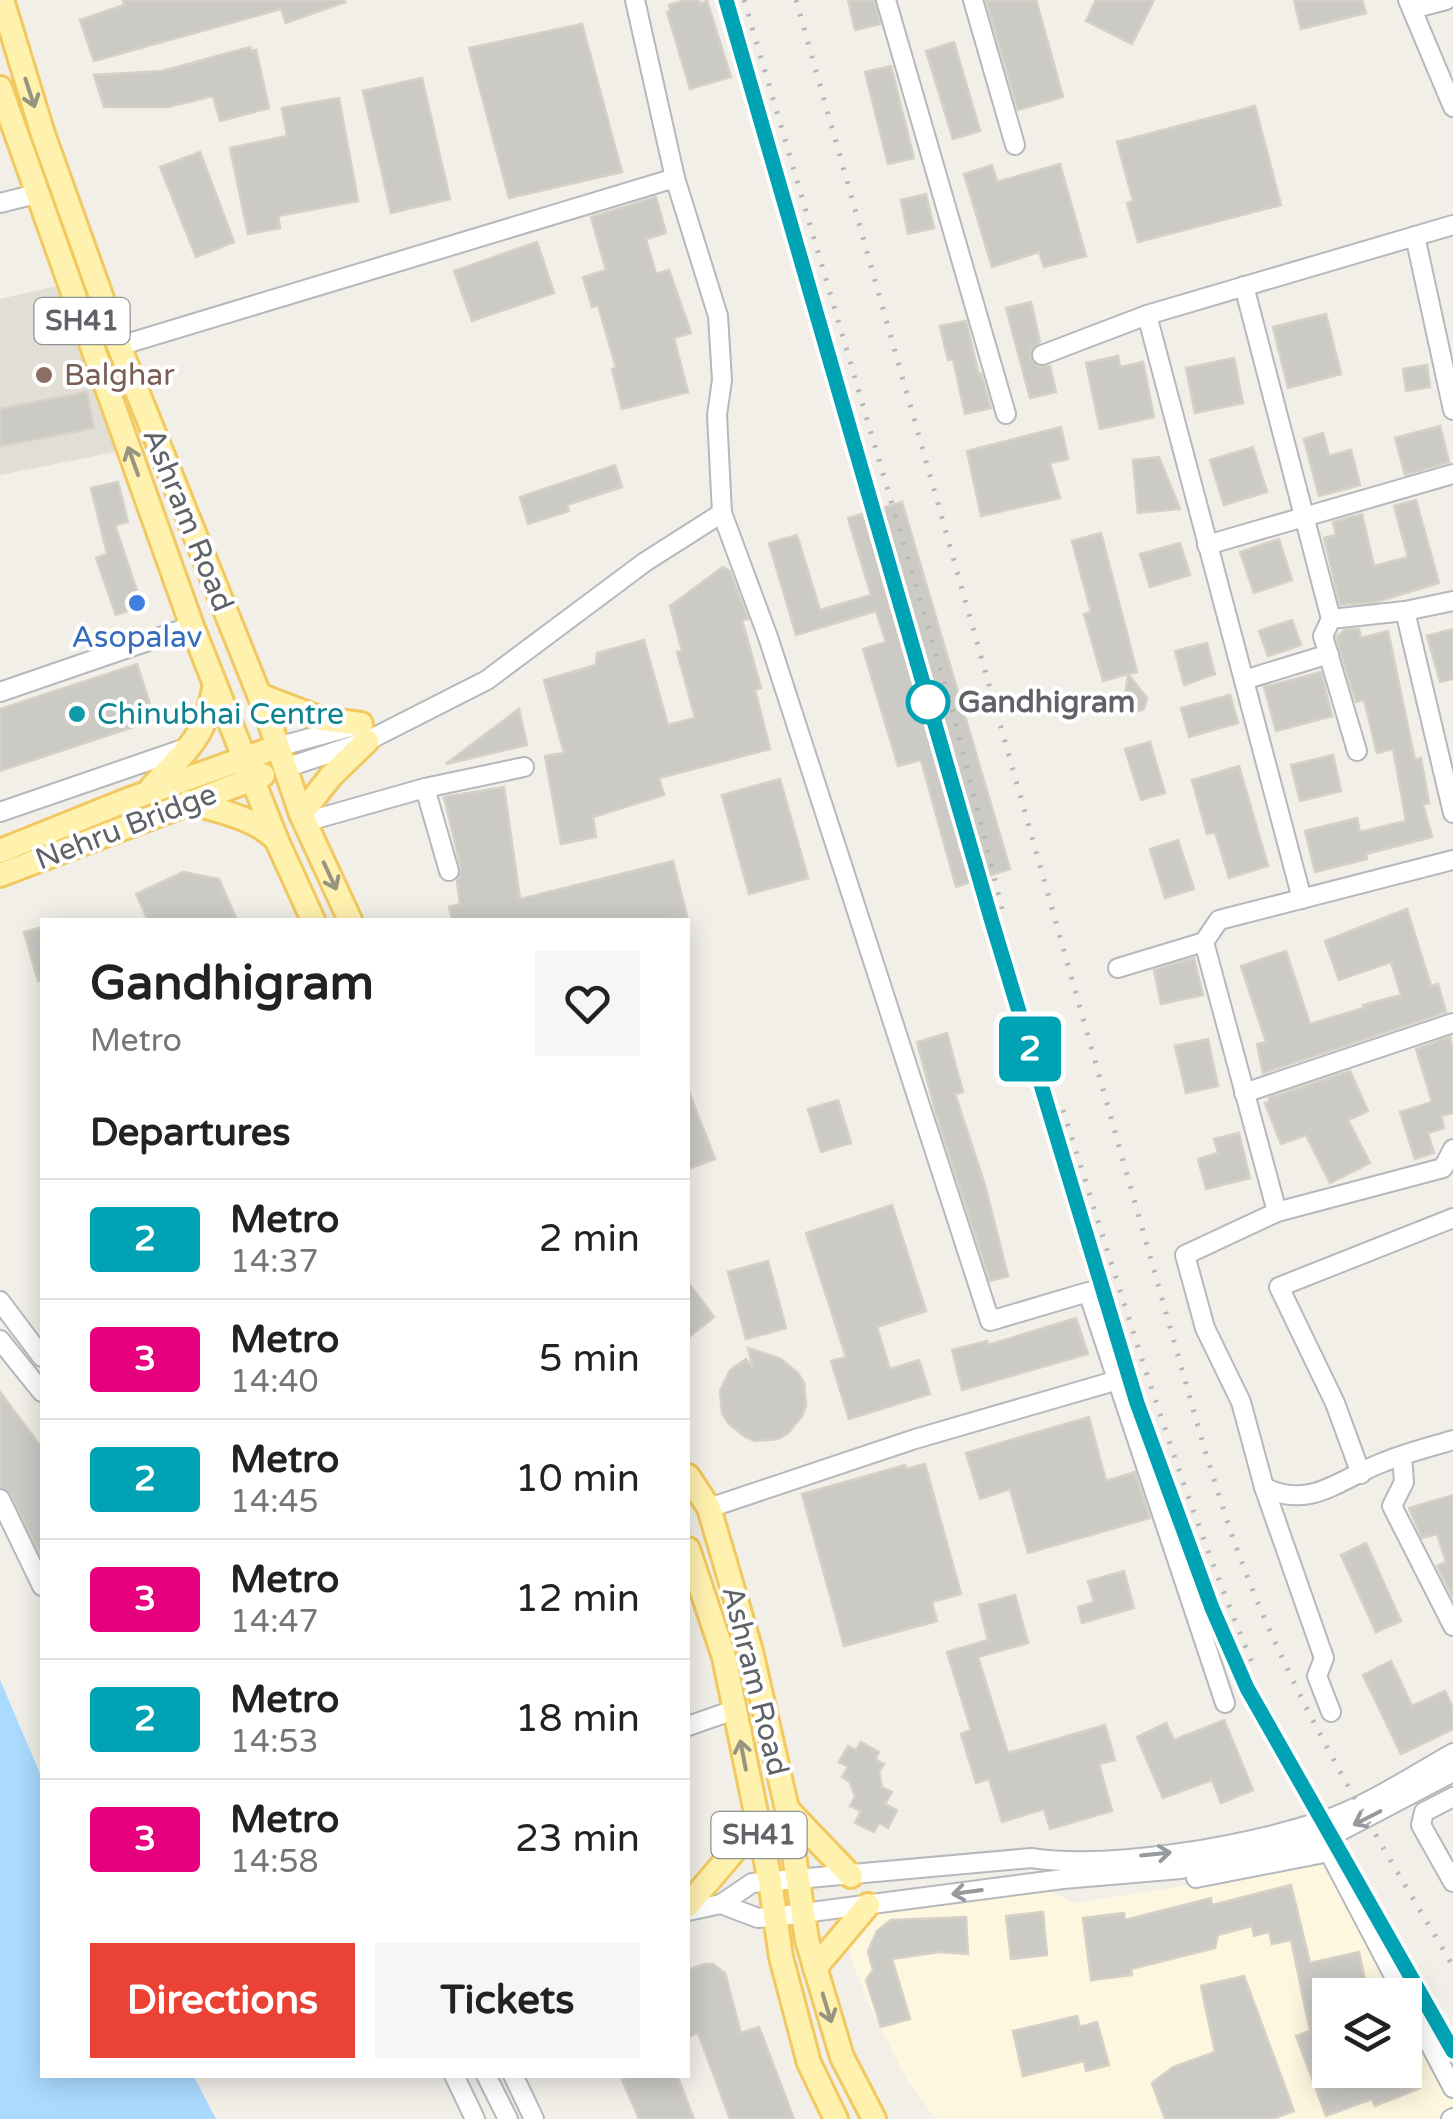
<!DOCTYPE html>
<html lang="en">
<head>
<meta charset="utf-8">
<style>
  :root { --surface:#fff; --page:#f6f6f6; --text:#222; --muted:#767676; --line:#e0e0e0; --accent:#ea4335 }
  body { margin:0; font-family:"Varela Round",sans-serif; background:var(--page); color:var(--text); height:100vh; display:flex; flex-direction:column; font-size:38px; white-space:nowrap }
  * { box-sizing:border-box; margin:0 }
  p { font-size:32px; color:var(--muted) }
  .icon { flex:none; width:55px; height:55px; fill:none; stroke:currentColor; stroke-width:2; stroke-linecap:round; stroke-linejoin:round }
  .map { position:relative; flex:1; overflow:hidden }
  .sheet { position:absolute; left:40px; top:918px; width:650px; height:1160px; display:flex; flex-direction:column; background:var(--surface); border-radius:0px; box-shadow:0 5px 25px #0003 }
  .sheet>* { flex:none }
  .badge { padding:0 20px; border-radius:8px; font-size:35px; line-height:65px }
  .controls { position:absolute; left:1312px; top:1978px; display:grid; gap:20px }
  .controls a { display:grid; place-items:center; width:110px; height:110px; border-radius:0px; background:var(--surface); box-shadow:0 5px 25px #0003; font-size:50px }
  .map>.badge { position:absolute; translate:-50% -50%; box-shadow:0 0 0 5px #fff }
  h2 { padding:0 50px; font-size:38px; line-height:90px }
  .round { display:grid; place-items:center; flex:none; width:105px; height:105px; border-radius:0px; background:var(--page) }
  .headline { display:flex; align-items:center; justify-content:space-between; height:170px; padding:0 50px }
  h1 { font-size:48px; font-weight:700; line-height:75px }
  .cta { display:flex; gap:20px; margin-top:auto; padding:20px 50px }
  .cta a { flex:1; height:115px; border-radius:0px; background:var(--accent); color:#fff; font-size:40px; font-weight:700; line-height:115px; text-align:center }
  .cta a+a { background:var(--page); color:var(--text) }
  ul { padding:0; list-style:none }
  li { display:flex; align-items:center; gap:30px; height:120px; padding:0 50px; border-top:2px solid var(--line) }
  li div { flex:1 }
  li b { display:block; font-size:38px }
  li em { font-style:normal }
  li .badge { min-width:110px; font-weight:700; text-align:center }
  .map>svg:first-child { display:block }
  .commercial { fill:#fef7e0 }
  .education { fill:#e1ded6 }
  .water { fill:#aadaff }
  .building { fill:#cccac5; stroke:#d6d1c6; stroke-width:2.5 }
  .lines { fill:none; stroke-linecap:round; stroke-linejoin:round }
  .minor-casing { stroke:#b5b8bc; stroke-width:22 }
  .major-casing { stroke:#f2c960; stroke-width:28 }
  .minor { stroke:#fff; stroke-width:18 }
  .major { stroke:#fff2af; stroke-width:22 }
  .rail { stroke:#b6b7b8; stroke-width:5; stroke-dasharray:2.5 12; stroke-linecap:butt }
  .oneway { stroke:#979581 }
  .oneway2 { stroke:#979a9d }
  .line-casing { stroke:#fff; stroke-width:22 }
  .line { stroke:#00a3b4; stroke-width:15 }
  .education-dot { fill:#8d6e63; stroke:#fff; stroke-width:4 }
  .shop-dot { fill:#3f7fe0; stroke:#fff; stroke-width:4 }
  .stop-dot { fill:#fff; stroke:#00a3b4; stroke-width:5 }
  .culture-dot { fill:#0f9aa8; stroke:#fff; stroke-width:4 }
  .labels { text-anchor:middle; dominant-baseline:central; stroke-width:8; stroke-linejoin:round; paint-order:stroke }
  .shield { fill:#fff; stroke:#8f9295; stroke-width:2.5 }
  .shield-label { font-size:28px; font-weight:bold; fill:#5f6368 }
  .education-label { font-size:30px; fill:#785e54; stroke:#fff; text-anchor:start }
  .street-label { font-size:30px; fill:#5f6368; stroke:#fff }
  .shop-label { font-size:30px; fill:#366cbe; stroke:#fff }
  .stop-label { font-size:30px; font-weight:bold; fill:#5f6368; stroke:#fff; text-anchor:start }
  .culture-label { font-size:30px; fill:#0d838f; stroke:#fff; text-anchor:start }
</style>
</head>
<body>
<div class="map">
<svg width="1453" height="2119" viewBox="0 0 1453 2119">
  <rect width="100%" height="100%" fill="#f1efe8"/>
  <path class="commercial" d="M1327,1864L1404,1995H1330V2070H1405V1996L1453,2077V2119H936L907,2080L867,2001L851,1957L845,1912L1032,1883L1074,1903Z"/>
  <path class="education" d="M57,286L115,452L0,475V299Z"/>
  <path class="water" d="M0,1680L42,1778V2075H193L216,2119H0Z"/>
  <g class="building">
    <path d="M123,0H344L345,2L286,23L281,9L94,61L80,20L124,5Z"/>
    <path d="M686,0H699L700,4L707,1L731,77L690,89L667,12L671,11L669,5Z"/>
    <path d="M848,0H874L880,24L855,30Z"/>
    <path d="M986,0H1036L1063,97L1018,110Z"/>
    <path d="M1096,0H1154L1132,44L1086,21Z"/>
    <path d="M1294,0H1362L1366,13L1301,29Z"/>
    <path d="M582,24L622,172L509,198L469,48Z"/>
    <path d="M954,42L980,131L953,139L926,51Z"/>
    <path d="M250,47L251,51L256,50L269,108L220,121L213,96L168,107H104L94,75L162,71Z"/>
    <path d="M891,66L914,158L888,164L865,72Z"/>
    <path d="M422,78L450,199L391,213L363,91Z"/>
    <path d="M339,98L358,201L278,216L280,228L248,234L230,148L287,136L282,108Z"/>
    <path d="M1255,106L1281,205L1138,242L1127,203L1133,201L1117,142Z"/>
    <path d="M200,152L234,242L196,257L160,167Z"/>
    <path d="M1060,164L1086,256L1044,267L1039,252L992,267L964,174L992,165L997,182Z"/>
    <path d="M926,194L934,228L908,234L901,200Z"/>
    <path d="M656,197L666,233L646,239L656,274L669,270L691,333L674,338L688,392L622,409L612,369L616,368L598,305L592,307L583,277L606,270L591,217Z"/>
    <path d="M537,242L554,293L472,321L454,271Z"/>
    <path d="M1031,302L1040,342L1032,348L1030,358L1039,367L1050,366L1056,392L1030,398L1006,308Z"/>
    <path d="M1326,314L1341,374L1288,388L1273,327Z"/>
    <path d="M966,321L979,375L981,374L991,408L965,414L953,359L948,360L940,326Z"/>
    <path d="M1118,356L1120,367L1143,362L1154,417L1100,429L1086,363Z"/>
    <path d="M1234,358L1243,403L1195,413L1186,368Z"/>
    <path d="M1427,365L1430,387L1406,391L1403,369Z"/>
    <path d="M87,392L94,428L0,446V409Z"/>
    <path d="M1440,426L1449,462L1405,475L1395,438Z"/>
    <path d="M1061,427L1068,459L1050,463L1060,498L981,516L967,451Z"/>
    <path d="M1323,433L1329,456L1351,450L1360,485L1319,496L1304,439Z"/>
    <path d="M1253,447L1267,492L1224,505L1210,460Z"/>
    <path d="M1159,457L1180,509L1138,513L1133,460Z"/>
    <path d="M615,465L622,487L567,505L569,511L528,524L520,497Z"/>
    <path d="M118,482L128,522L115,525L142,606L116,615L96,558L107,554L91,488Z"/>
    <path d="M1416,500L1439,583L1376,602L1340,605L1324,538L1336,535L1333,522L1362,514L1374,566L1408,557L1394,506Z"/>
    <path d="M902,502L1010,869L956,887L921,760L898,766L863,649L886,642L876,611L796,635L769,543L797,535L820,610L871,595L848,518Z"/>
    <path d="M1101,533L1137,672L1128,674L1147,698L1144,709L1136,712L1124,703L1128,674L1103,681L1084,614L1091,612L1072,541Z"/>
    <path d="M1279,539L1292,580L1254,593L1240,552Z"/>
    <path d="M1180,543L1190,575L1150,587L1140,554Z"/>
    <path d="M723,567L730,571L748,619L742,620L761,688L755,690L770,749L659,778L664,795L593,817L596,837L561,844L545,756L564,753L544,680L596,665L597,653L644,640L668,725L695,718L677,652L682,651L670,606Z"/>
    <path d="M1292,620L1301,645L1268,656L1259,631Z"/>
    <path d="M1359,629L1361,638L1388,631L1415,760L1421,758L1429,803L1423,804L1432,837L1366,854L1367,859L1315,872L1305,831L1357,818L1360,832L1406,821L1393,749L1377,753L1364,700L1356,702L1336,637L1345,630Z"/>
    <path d="M1453,629V679L1440,682L1427,636Z"/>
    <path d="M1207,643L1215,674L1184,685L1175,651Z"/>
    <path d="M137,664L155,720L0,771V709Z"/>
    <path d="M1321,672L1332,716L1276,731L1264,687Z"/>
    <path d="M1230,695L1238,723L1189,737L1181,708Z"/>
    <path d="M519,709L527,745L446,764L484,735Z"/>
    <path d="M1150,742L1165,793L1141,800L1125,749Z"/>
    <path d="M1333,755L1341,791L1300,801L1291,765Z"/>
    <path d="M1239,766L1268,866L1229,878L1215,832L1207,834L1192,780Z"/>
    <path d="M780,779L808,878L749,894L722,795Z"/>
    <path d="M504,787L520,899L673,861L688,920H452L449,907L460,904L457,881L461,868L444,797Z"/>
    <path d="M1178,840L1194,889L1165,898L1150,849Z"/>
    <path d="M183,872L219,879L237,920H148L136,894Z"/>
    <path d="M1407,909L1431,986L1438,984L1446,1012L1263,1073L1257,1044L1266,1042L1241,966L1286,951L1310,1024L1364,1008L1363,1005L1401,995L1391,962L1339,980L1325,941Z"/>
    <path d="M42,927V980L38,981L24,932Z"/>
    <path d="M1194,958L1203,995L1161,1004L1154,970Z"/>
    <path d="M947,1033L963,1092L955,1094L985,1185L1008,1276L990,1281L937,1117L917,1042Z"/>
    <path d="M1450,1037L1453,1049V1113L1441,1116L1444,1128L1428,1133L1434,1153L1415,1159L1400,1112L1432,1102L1416,1049Z"/>
    <path d="M1208,1039L1218,1086L1186,1093L1175,1046Z"/>
    <path d="M1350,1071L1368,1111L1348,1120L1370,1163L1330,1183L1306,1135L1281,1144L1265,1103L1269,1102V1098Z"/>
    <path d="M688,1090L715,1159L688,1169Z"/>
    <path d="M838,1100L851,1143L821,1152L808,1109Z"/>
    <path d="M1239,1133L1250,1178L1206,1189L1198,1159L1218,1153L1214,1139Z"/>
    <path d="M892,1205L926,1311L877,1327L890,1369L919,1360L930,1394L849,1419L831,1361L846,1357L806,1233Z"/>
    <path d="M768,1261L786,1328L746,1339L728,1272Z"/>
    <path d="M688,1282L714,1317L688,1338Z"/>
    <path d="M1076,1318L1088,1354L962,1390L952,1350L987,1341L988,1345Z"/>
    <path d="M748,1348L781,1359L798,1373L804,1383L806,1405L802,1416L788,1433L778,1439L755,1441L745,1437L728,1423L722,1413L720,1391L730,1370L746,1359L753,1368Z"/>
    <path d="M0,1392L42,1448V1558L11,1494L0,1487Z"/>
    <path d="M1089,1417L1106,1481L1135,1472L1150,1518L1028,1553L1010,1489L980,1499L966,1453Z"/>
    <path d="M925,1464L961,1594L932,1602L937,1621L844,1646L802,1494L905,1465L906,1469Z"/>
    <path d="M1453,1495V1598L1437,1566L1446,1562L1437,1534L1422,1538L1409,1508Z"/>
    <path d="M1366,1543L1401,1621L1376,1632L1341,1555Z"/>
    <path d="M1124,1571L1134,1608L1082,1623L1078,1607L1094,1602L1088,1581Z"/>
    <path d="M1015,1595L1028,1643L978,1657L1008,1753L1105,1725L1115,1760L1099,1764L1112,1811L1050,1829L1044,1809L1002,1822L989,1779L976,1783L961,1734L971,1730L947,1652L988,1640L979,1605Z"/>
    <path d="M1391,1661L1412,1706L1445,1691L1453,1708V1729L1401,1754L1363,1675Z"/>
    <path d="M1224,1720L1253,1790L1221,1803L1212,1780L1163,1798L1137,1737L1166,1723L1174,1740Z"/>
    <path d="M861,1742L879,1752L875,1759L884,1764L879,1772L882,1787L892,1792L885,1804L897,1810L888,1828L879,1823L874,1832L855,1823L861,1811L850,1806L855,1797L850,1782L842,1777L848,1767L839,1762L848,1746L856,1750Z"/>
    <path d="M1291,1885L1310,1963L1359,1952L1368,1995H1330V2070H1412L1420,2088L1375,2106L1372,2099L1326,2116L1296,2036L1310,2031L1291,1940L1272,1944L1269,1932L1254,1936L1252,1926L1218,1935L1215,1948L1131,1969L1132,1975L1091,1980L1083,1918L1124,1913L1125,1920L1211,1898L1212,1905Z"/>
    <path d="M1043,1912L1047,1955L1011,1959L1006,1916Z"/>
    <path d="M966,1917L968,1954L939,1952L892,1959L910,2019L881,2027L866,1980L873,1970L868,1951L877,1931L891,1920Z"/>
    <path d="M705,1964H713L725,1973L741,2033L759,2027L794,2119H730L698,2033L688,2037V1970Z"/>
    <path d="M1244,1976L1294,2111L1272,2119H1165L1152,2083L1173,2067L1215,2052L1201,1986Z"/>
    <path d="M1077,2016L1080,2027L1097,2022L1109,2065L1086,2071L1084,2061L1023,2076L1013,2031Z"/>
    <path d="M636,2075H677L694,2119H639L622,2080Z"/>
  </g>
  <g class="lines">
    <defs>
      <g id="minor">
        <path d="M635,0L675,178L718,316L722,380L717,415L722,513L768,637L990,1321L1088,1292L1225,1703"/>
        <path d="M886,0L1006,414"/>
        <path d="M973,0L1015,145"/>
        <path d="M1408,0L1453,107"/>
        <path d="M1412,9L1446,0"/>
        <path d="M0,203L36,194"/>
        <path d="M1415,236L1453,410"/>
        <path d="M1244,286L1331,619"/>
        <path d="M1147,315L1302,899"/>
        <path d="M119,346L675,178"/>
        <path d="M1042,355L1147,315L1453,225"/>
        <path d="M1207,545L1453,474"/>
        <path d="M1405,611L1453,813"/>
        <path d="M1244,680L1329,654"/>
        <path d="M0,692L192,626"/>
        <path d="M277,747L354,726"/>
        <path d="M1357,751L1323,636L1331,619L1405,611L1453,601"/>
        <path d="M285,768L367,741L487,680L645,562L722,513"/>
        <path d="M425,788L524,767"/>
        <path d="M0,812L189,747"/>
        <path d="M305,822L425,788L449,871"/>
        <path d="M1118,968L1204,942"/>
        <path d="M1244,1093L1453,1023"/>
        <path d="M1453,1149L1443,1168L1277,1212L1185,1255L1205,1328L1241,1402L1264,1487C1311,1511 1342,1477 1384,1462C1406,1453 1430,1447 1453,1440"/>
        <path d="M1277,1212L1204,942L1219,920L1453,860"/>
        <path d="M0,1301L42,1357"/>
        <path d="M0,1340L42,1392"/>
        <path d="M1402,1456L1404,1482L1392,1506L1453,1626"/>
        <path d="M1361,1474L1335,1403L1279,1287L1453,1218"/>
        <path d="M1264,1487L1324,1658L1317,1676L1331,1712"/>
        <path d="M0,1499L42,1586"/>
        <path d="M709,1508L915,1439L1118,1380"/>
        <path d="M688,1726L734,1710"/>
        <path d="M1453,1797L1424,1812L1421,1825L1453,1882"/>
        <path d="M1196,1878L1329,1852L1404,1995"/>
        <path d="M721,1904L758,1918L773,1917L1063,1879L1181,1869L1263,1853L1333,1835L1453,1772"/>
        <path d="M688,1911L721,1904L752,1883L1031,1858C1113,1870 1246,1846 1325,1820C1369,1805 1412,1776 1453,1753"/>
        <path d="M1405,1997L1453,2088"/>
        <path d="M454,2075L475,2119"/>
        <path d="M486,2075L508,2119"/>
        <path d="M513,2075L534,2119"/>
        <path d="M1451,2119L1453,2118"/>
      </g>
      <g id="major">
        <path d="M2,0L43,134L119,346L266,712L301,814L350,920"/>
        <path d="M0,88L192,626L277,841L313,920"/>
        <path d="M259,695L322,719L361,724"/>
        <path d="M152,787C188,748 204,740 215,685"/>
        <path d="M188,802C217,810 255,818 276,839"/>
        <path d="M301,814L331,776L367,741"/>
        <path d="M0,851L130,799L277,747"/>
        <path d="M0,875L263,775"/>
        <path d="M688,1476L709,1508L751,1651L787,1809L807,1940L842,2057L874,2119"/>
        <path d="M688,1549L724,1657L770,1881L781,1957L809,2063L836,2119"/>
        <path d="M787,1809L851,1876"/>
        <path d="M688,1905L757,1824"/>
        <path d="M815,1968L868,1905"/>
      </g>
    </defs>
    <use href="#minor" class="minor-casing"/>
    <use href="#major" class="major-casing"/>
    <use href="#minor" class="minor"/>
    <use href="#major" class="major"/>
    <g class="rail">
      <path d="M726,0L1001,956L1137,1403L1212,1607L1247,1688L1453,2051"/>
      <path d="M744,0L953,712L1002,909"/>
      <path d="M796,0L1201,1437C1218,1493 1235,1549 1258,1603C1311,1730 1383,1848 1453,1966"/>
      <path d="M1063,1110C1123,1298 1179,1490 1256,1672"/>
    </g>
  </g>
  <defs><path id="oneway-shaft" d="M-6 0H5M1.5-3L5.5 0L1.5 3" fill="none" stroke-width="1.6" stroke-linecap="round" stroke-linejoin="round" transform="scale(2.5)"/></defs>
  <g class="oneway">
    <use href="#oneway-shaft" transform="translate(30 93) rotate(72)"/>
    <use href="#oneway-shaft" transform="translate(133 461) rotate(-110)"/>
    <use href="#oneway-shaft" transform="translate(330 876) rotate(65)"/>
    <use href="#oneway-shaft" transform="translate(743 1755) rotate(-101)"/>
    <use href="#oneway-shaft" transform="translate(827 2008) rotate(73)"/>
  </g>
  <g class="oneway2">
    <use href="#oneway-shaft" transform="translate(1367 1818) rotate(153)"/>
    <use href="#oneway-shaft" transform="translate(1156 1854) rotate(-6)"/>
    <use href="#oneway-shaft" transform="translate(967 1892) rotate(172)"/>
  </g>
  <g class="lines">
    <defs>
      <path id="line" d="M726,0L992,922L1137,1403L1212,1608L1247,1688L1453,2051"/>
    </defs>
    <use href="#line" class="line-casing"/>
    <use href="#line" class="line"/>
  </g>
  <circle class="education-dot" cx="44" cy="375" r="10"/>
  <circle class="shop-dot" cx="137" cy="603" r="10"/>
  <circle class="stop-dot" cx="928" cy="702" r="20"/>
  <circle class="culture-dot" cx="77" cy="714" r="10"/>
  <g class="labels">
    <g class="shield">
      <rect x="34.5" y="298" width="95" height="46" rx="8"/>
      <rect x="711.5" y="1812" width="95" height="46" rx="8"/>
    </g>
    <g class="shield-label">
      <text x="82" y="321">SH41</text>
      <text x="759" y="1835">SH41</text>
    </g>
    <g class="education-label">
      <text x="64" y="375">Balghar</text>
    </g>
    <g class="street-label">
      <text transform="translate(188 520) rotate(68)">Ashram Road</text>
      <text transform="translate(126 827) rotate(-21)">Nehru Bridge</text>
      <text transform="translate(755 1681) rotate(76)">Ashram Road</text>
    </g>
    <g class="shop-label">
      <text x="137" y="637">Asopalav</text>
    </g>
    <g class="stop-label">
      <text x="958" y="702">Gandhigram</text>
    </g>
    <g class="culture-label">
      <text x="97" y="714">Chinubhai Centre</text>
    </g>
  </g>
</svg>
<div class="controls">
<a><svg class="icon" aria-label="layers" viewBox="0 0 24 24"><path d="M12 4l9 5-9 5-9-5zM3 14l9 5 9-5"/></svg></a>
</div>
<b class="badge" style="left:1030px;top:1049px;background:#00a3b4;color:#fff">2</b>
<section class="sheet">
<div class="headline"><div><h1>Gandhigram</h1><p>Metro</p></div><a class="round"><svg class="icon" aria-label="heart" viewBox="0 0 24 24"><path d="M12 20l-8-8c-3-5 5-10 8-4 3-6 11-1 8 4z"/></svg></a></div>
<h2>Departures</h2>
<ul>
<li><span class="badge" style="background:#00a3b4;color:#fff">2</span><div><b>Metro</b><p>14:37</p></div><em>2 min</em></li>
<li><span class="badge" style="background:#e6007e;color:#fff">3</span><div><b>Metro</b><p>14:40</p></div><em>5 min</em></li>
<li><span class="badge" style="background:#00a3b4;color:#fff">2</span><div><b>Metro</b><p>14:45</p></div><em>10 min</em></li>
<li><span class="badge" style="background:#e6007e;color:#fff">3</span><div><b>Metro</b><p>14:47</p></div><em>12 min</em></li>
<li><span class="badge" style="background:#00a3b4;color:#fff">2</span><div><b>Metro</b><p>14:53</p></div><em>18 min</em></li>
<li><span class="badge" style="background:#e6007e;color:#fff">3</span><div><b>Metro</b><p>14:58</p></div><em>23 min</em></li>
</ul>
<div class="cta"><a>Directions</a><a>Tickets</a></div>
</section>
</div>
</body>
</html>
